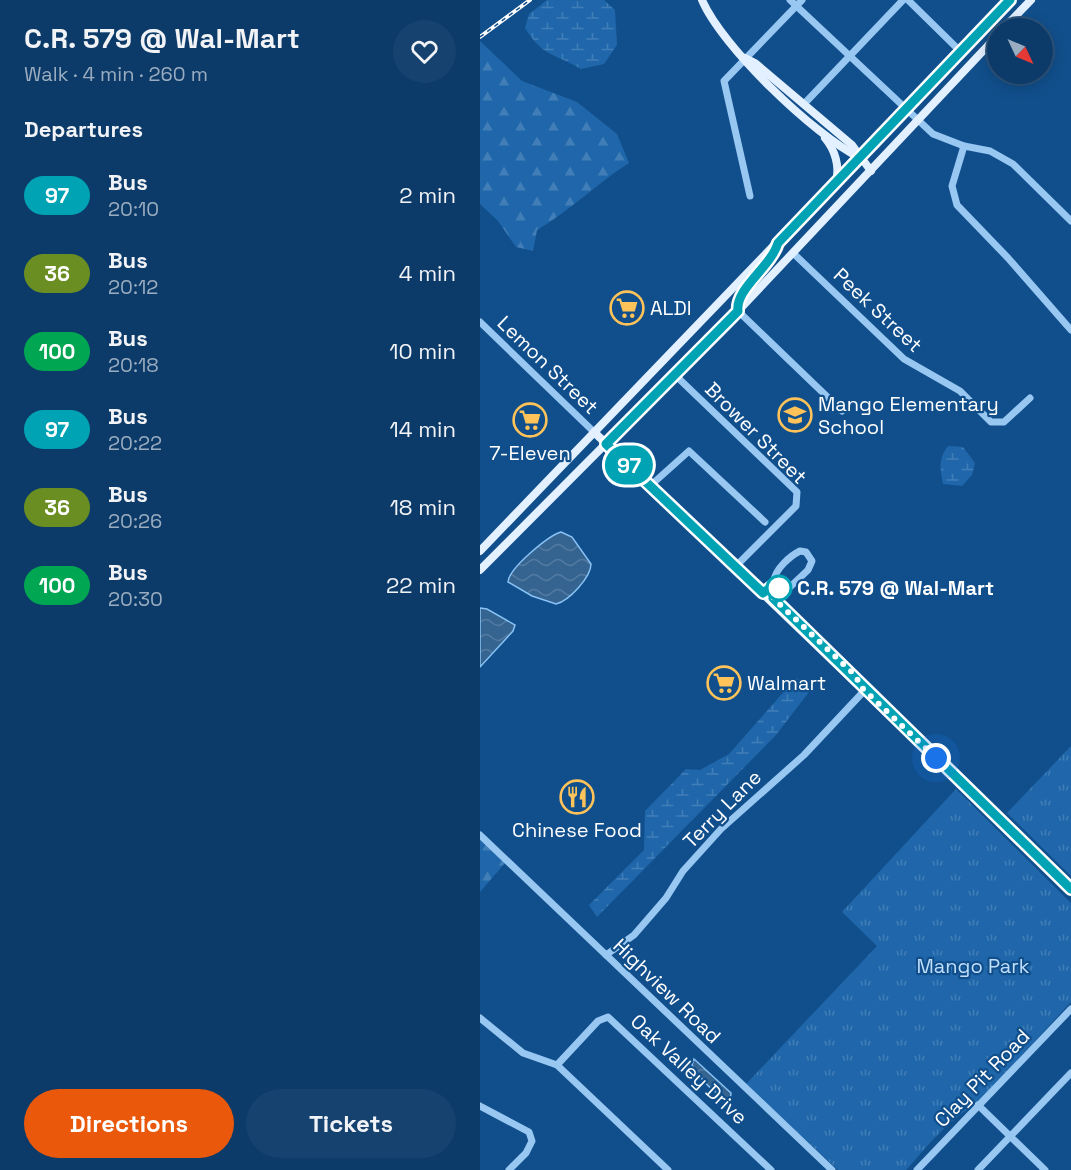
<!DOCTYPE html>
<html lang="en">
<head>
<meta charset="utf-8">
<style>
  :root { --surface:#0d3b69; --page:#16426f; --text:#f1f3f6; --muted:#9aadc0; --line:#2d557d; --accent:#ea580c }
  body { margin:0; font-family:"Space Grotesk",sans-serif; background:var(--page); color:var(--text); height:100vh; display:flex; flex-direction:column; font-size:22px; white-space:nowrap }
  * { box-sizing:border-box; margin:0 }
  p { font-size:20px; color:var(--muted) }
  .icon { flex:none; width:33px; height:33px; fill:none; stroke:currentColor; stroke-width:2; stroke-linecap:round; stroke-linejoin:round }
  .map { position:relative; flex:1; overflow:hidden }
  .drawer { display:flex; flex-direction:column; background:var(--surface); width:480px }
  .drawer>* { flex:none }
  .badge { padding:0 12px; border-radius:20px; font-size:21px; line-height:39px }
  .needle { width:39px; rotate:134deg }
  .fabs { position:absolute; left:507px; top:18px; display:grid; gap:12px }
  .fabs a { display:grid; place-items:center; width:66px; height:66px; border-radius:50%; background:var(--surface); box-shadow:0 3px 15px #0003,0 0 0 2px var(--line); font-size:30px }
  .you { position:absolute; width:30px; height:30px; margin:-15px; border:4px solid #fff; border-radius:50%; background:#1a73e8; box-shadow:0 0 0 9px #1a73e833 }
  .map>.badge { position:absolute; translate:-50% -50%; box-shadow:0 0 0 3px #fff }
  h2 { padding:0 24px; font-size:22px; line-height:54px }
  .round { display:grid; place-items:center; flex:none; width:63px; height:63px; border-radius:32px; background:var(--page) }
  .headline { display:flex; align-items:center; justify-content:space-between; height:102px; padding:0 24px }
  h1 { font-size:28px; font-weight:600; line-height:45px }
  .cta { display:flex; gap:12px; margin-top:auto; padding:12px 24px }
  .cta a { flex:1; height:69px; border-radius:36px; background:var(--accent); color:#fff; font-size:24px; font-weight:600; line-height:69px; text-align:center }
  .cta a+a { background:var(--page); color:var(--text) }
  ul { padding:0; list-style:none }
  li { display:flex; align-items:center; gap:18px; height:78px; padding:0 24px }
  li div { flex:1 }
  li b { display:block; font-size:22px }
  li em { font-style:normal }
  li .badge { min-width:66px; font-weight:700; text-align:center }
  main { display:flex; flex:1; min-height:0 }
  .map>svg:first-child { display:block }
  .forest { fill:url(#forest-firs) }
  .wetland { fill:url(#wetland-marsh) }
  .park { fill:url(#park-tufts) }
  .water { fill:url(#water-waves); stroke:#89c3f5; stroke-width:1.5 }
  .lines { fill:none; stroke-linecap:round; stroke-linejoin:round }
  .minor { stroke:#98c7f2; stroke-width:7 }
  .major { stroke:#e3f0ff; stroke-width:8 }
  .rail-casing { stroke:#fff; stroke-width:4 }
  .rail { stroke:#114f8c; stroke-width:1.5; stroke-dasharray:4.5; stroke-linecap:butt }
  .line-casing { stroke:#fff; stroke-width:14 }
  .line { stroke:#00a3b4; stroke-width:9 }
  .walk { stroke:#fff; stroke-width:6; stroke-dasharray:0 10.8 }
  .stop-dot { fill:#fff; stroke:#00a3b4; stroke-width:3 }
  .labels { text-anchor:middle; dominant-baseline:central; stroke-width:4.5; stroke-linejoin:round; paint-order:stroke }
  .poi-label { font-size:20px; fill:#fff; stroke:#114f8c; text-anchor:start }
  .street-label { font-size:20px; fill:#fff; stroke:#114f8c }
  .stop-label { font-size:20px; font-weight:bold; fill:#fff; stroke:#114f8c; text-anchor:start }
  .park-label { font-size:20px; fill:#bfdffd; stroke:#114f8c }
</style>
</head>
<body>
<main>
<section class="drawer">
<div class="headline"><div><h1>C.R. 579 @ Wal-Mart</h1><p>Walk · 4 min · 260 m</p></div><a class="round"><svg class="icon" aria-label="heart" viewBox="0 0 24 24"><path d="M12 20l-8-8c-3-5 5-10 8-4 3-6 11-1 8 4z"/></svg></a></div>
<h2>Departures</h2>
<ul>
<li><span class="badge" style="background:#00a3b4;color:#fff">97</span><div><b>Bus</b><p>20:10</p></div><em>2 min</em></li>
<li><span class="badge" style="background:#6b8e23;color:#fff">36</span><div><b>Bus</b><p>20:12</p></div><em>4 min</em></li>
<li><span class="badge" style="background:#00a651;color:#fff">100</span><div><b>Bus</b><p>20:18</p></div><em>10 min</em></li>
<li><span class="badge" style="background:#00a3b4;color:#fff">97</span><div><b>Bus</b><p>20:22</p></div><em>14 min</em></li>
<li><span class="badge" style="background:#6b8e23;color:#fff">36</span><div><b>Bus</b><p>20:26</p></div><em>18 min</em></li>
<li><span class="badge" style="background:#00a651;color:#fff">100</span><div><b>Bus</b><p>20:30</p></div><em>22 min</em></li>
</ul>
<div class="cta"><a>Directions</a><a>Tickets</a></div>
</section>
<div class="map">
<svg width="591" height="1170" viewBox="0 0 591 1170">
  <defs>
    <pattern id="forest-firs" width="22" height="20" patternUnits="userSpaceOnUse" patternTransform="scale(1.5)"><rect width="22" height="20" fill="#1f67aa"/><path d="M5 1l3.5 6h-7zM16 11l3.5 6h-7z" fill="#417eb7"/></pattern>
    <pattern id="wetland-marsh" width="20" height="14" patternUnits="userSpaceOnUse" patternTransform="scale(1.5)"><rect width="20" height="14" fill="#1f67aa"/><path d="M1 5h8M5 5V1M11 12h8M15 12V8" fill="none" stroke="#417eb7"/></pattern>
    <pattern id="park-tufts" width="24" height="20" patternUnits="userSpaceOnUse" patternTransform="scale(1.5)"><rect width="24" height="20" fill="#1f67aa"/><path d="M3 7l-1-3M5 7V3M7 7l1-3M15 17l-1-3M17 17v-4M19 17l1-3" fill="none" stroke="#417eb7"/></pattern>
    <pattern id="water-waves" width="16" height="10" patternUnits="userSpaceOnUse" patternTransform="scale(1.5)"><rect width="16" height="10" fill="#356491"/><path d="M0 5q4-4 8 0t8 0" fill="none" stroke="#537ba2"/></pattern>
  </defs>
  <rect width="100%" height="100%" fill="#114f8c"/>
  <g class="forest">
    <path d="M0,41L42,81L97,102L137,134L149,163C116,184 91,210 57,230L53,251L36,247L18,221L0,204Z"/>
    <path d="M0,839L25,863L0,892Z"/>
  </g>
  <g class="wetland">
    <path d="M67,0H124L135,10L137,45L124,64L101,69C74,53 63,57 45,28L49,14Z"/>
    <path d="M468,446L483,447L495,463L492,475L482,486L463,484C460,469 458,459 468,446Z"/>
    <path d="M316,678L332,688L296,735L117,917L109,905L164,850L165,811L206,769L220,770L249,754Z"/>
  </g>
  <g class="park">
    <path d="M591,746V876L527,813Z"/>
    <path d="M476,789L591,903V1002L496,1105C468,1119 447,1147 426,1170H358L266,1084L397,946L362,912Z"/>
  </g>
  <g class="water">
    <path d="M81,532L92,537L111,564C111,577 89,601 76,604L52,596L28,582C29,568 68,536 81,532Z"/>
    <path d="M0,608L7,609L35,625L33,631L0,667Z"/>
    <path d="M214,1059L251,1093L250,1101C232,1092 223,1082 212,1065Z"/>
  </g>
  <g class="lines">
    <g class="minor">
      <path d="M310,0L453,134L484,146L510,151L533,164L591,221"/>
      <path d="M428,0L481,52"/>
      <path d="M324,104L423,0"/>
      <path d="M484,146L472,186L477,205L528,258L591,330"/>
      <path d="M270,196L244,81L322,0"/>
      <path d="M313,253L424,359L480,391L511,422H524L550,398"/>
      <path d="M258,311L362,411"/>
      <path d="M0,322L114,432"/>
      <path d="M195,375L317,492L316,506L255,567"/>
      <path d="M170,486L209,451L285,522"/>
      <path d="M299,604L293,598L299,588H309L328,570L332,561L326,552L320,551C310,556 295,569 294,581L299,588"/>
      <path d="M320,624L376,676L380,686"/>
      <path d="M0,835L352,1170"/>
      <path d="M126,955L154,935L186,898L203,871L241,829L324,755L385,690"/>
      <path d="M0,1018L43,1053L77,1065L188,1170"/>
      <path d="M77,1065L118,1021L128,1017L291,1170"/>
      <path d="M498,1105L565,1170"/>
      <path d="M0,1106L49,1132L52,1141L46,1153L29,1170"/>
      <path d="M437,1170L591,1009"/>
      <path d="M498,1170L591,1073"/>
    </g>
    <g class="major">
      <path d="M222,0C242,47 334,135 380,158"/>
      <path d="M524,28L551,0"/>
      <path d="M265,58L275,63L372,145L391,171"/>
      <path d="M345,138C355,150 360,166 356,182"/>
      <path d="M258,311C254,286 290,269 297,247"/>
      <path d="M114,432L591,889"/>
      <path d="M0,551L530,0"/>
      <path d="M0,570L258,311L518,35"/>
    </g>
    <defs>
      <path id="rail" d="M0,37L50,0"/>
    </defs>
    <use href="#rail" class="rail-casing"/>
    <use href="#rail" class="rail"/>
  </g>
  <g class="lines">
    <defs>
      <path id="line" d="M530,0L298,243C290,268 255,289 258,311L126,444L283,593L295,584L299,588L293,598L297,602L591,889"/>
    </defs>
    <use href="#line" class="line-casing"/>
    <use href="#line" class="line"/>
    <path class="walk" d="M299,588L293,598L376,676L380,686L456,758"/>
  </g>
  <defs>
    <symbol id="supermarket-ring" viewBox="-11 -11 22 22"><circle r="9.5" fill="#114f8c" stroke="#ffc359" stroke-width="1.5"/><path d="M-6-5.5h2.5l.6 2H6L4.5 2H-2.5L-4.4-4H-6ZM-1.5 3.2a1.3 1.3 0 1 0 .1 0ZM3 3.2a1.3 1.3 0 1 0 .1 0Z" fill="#ffc359"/></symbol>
    <symbol id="school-ring" viewBox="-11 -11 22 22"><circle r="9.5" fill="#114f8c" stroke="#ffc359" stroke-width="1.5"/><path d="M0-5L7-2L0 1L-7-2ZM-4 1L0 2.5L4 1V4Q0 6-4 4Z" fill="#ffc359"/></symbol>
    <symbol id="restaurant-ring" viewBox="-11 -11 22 22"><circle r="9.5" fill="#114f8c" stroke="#ffc359" stroke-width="1.5"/><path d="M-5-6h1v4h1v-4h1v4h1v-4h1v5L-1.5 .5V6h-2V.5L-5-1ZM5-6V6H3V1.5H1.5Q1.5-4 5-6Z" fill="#ffc359"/></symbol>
  </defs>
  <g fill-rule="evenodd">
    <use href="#supermarket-ring" x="128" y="289" width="38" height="38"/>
    <use href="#school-ring" x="296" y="396" width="38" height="38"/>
    <use href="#supermarket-ring" x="31" y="401" width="38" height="38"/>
    <use href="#supermarket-ring" x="225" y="664" width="38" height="38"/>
    <use href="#restaurant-ring" x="78" y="778" width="38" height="38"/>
  </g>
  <circle class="stop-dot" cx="299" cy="588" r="12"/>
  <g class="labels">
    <g class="poi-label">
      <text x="170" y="308">ALDI</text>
      <text x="338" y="404">Mango Elementary<tspan x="338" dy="23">School</tspan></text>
      <text x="50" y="453" text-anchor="middle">7-Eleven</text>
      <text x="267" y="683">Walmart</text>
      <text x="97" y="830" text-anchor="middle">Chinese Food</text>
    </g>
    <g class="street-label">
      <text transform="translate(398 310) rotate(43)">Peek Street</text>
      <text transform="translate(68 365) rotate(44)">Lemon Street</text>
      <text transform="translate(276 433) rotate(45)">Brower Street</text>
      <text transform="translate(242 809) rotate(-45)">Terry Lane</text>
      <text transform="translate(187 991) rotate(44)">Highview Road</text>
      <text transform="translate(209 1069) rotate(43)">Oak Valley Drive</text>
      <text transform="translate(502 1078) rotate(-46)">Clay Pit Road</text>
    </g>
    <g class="stop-label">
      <text x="317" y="588">C.R. 579 @ Wal-Mart</text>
    </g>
    <g class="park-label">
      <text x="493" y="966">Mango Park</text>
    </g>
  </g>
</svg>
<div class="fabs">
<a><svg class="needle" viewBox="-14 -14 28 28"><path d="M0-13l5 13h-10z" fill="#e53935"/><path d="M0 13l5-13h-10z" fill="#9aadc0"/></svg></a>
</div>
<div class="you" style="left:456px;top:758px"></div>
<b class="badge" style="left:149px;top:465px;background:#00a3b4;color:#fff">97</b>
</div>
</main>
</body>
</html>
